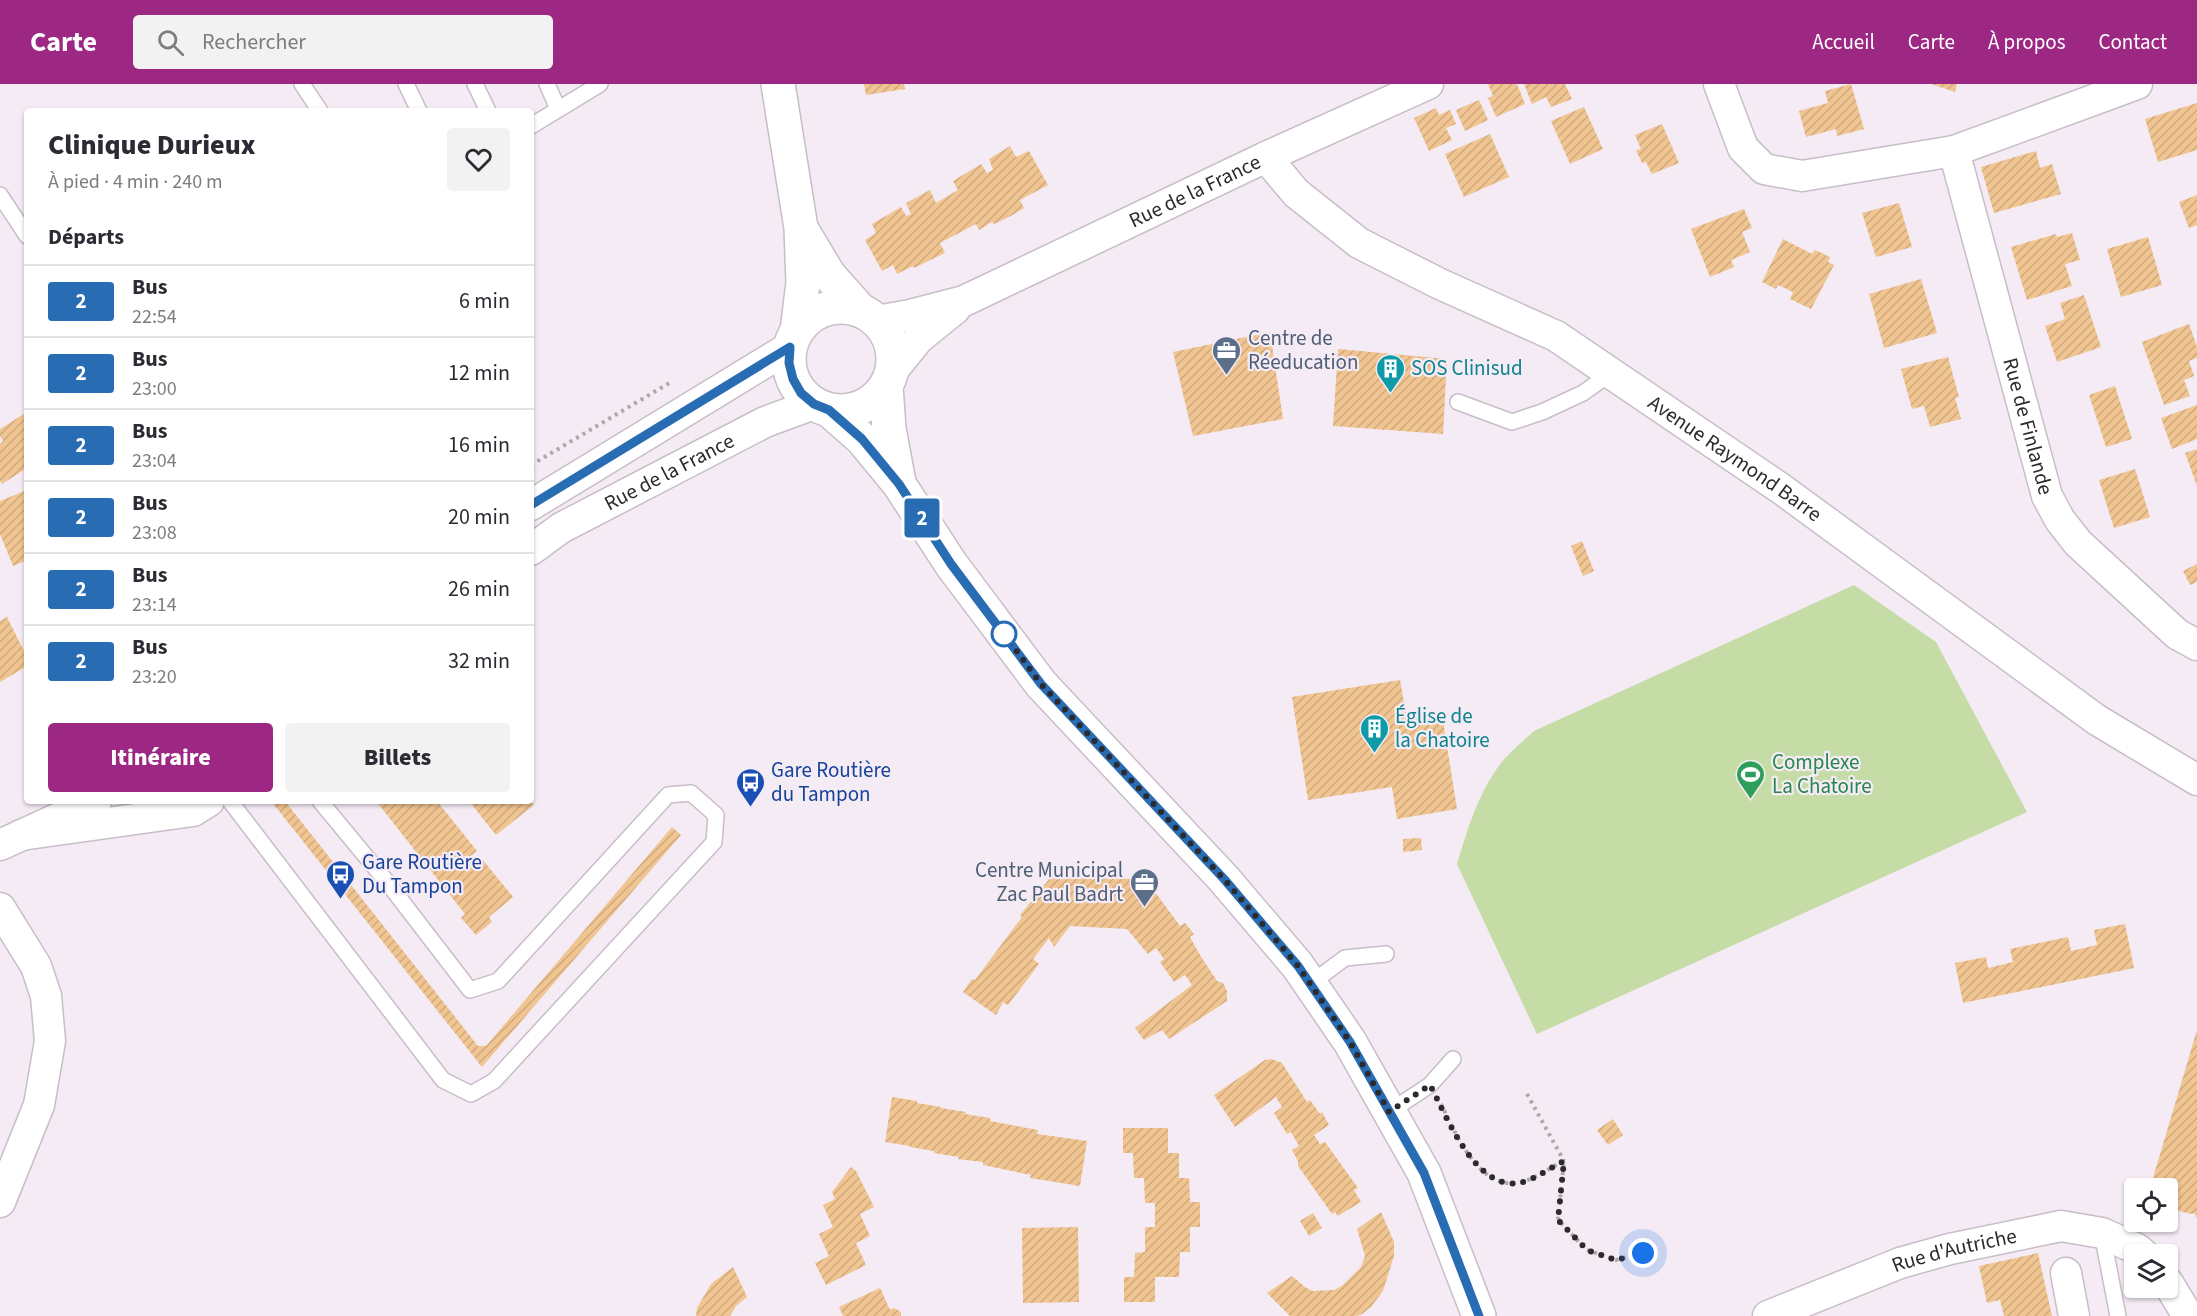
<!DOCTYPE html>
<html lang="fr">
<head>
<meta charset="utf-8">
<style>
  :root { --surface:#fff; --page:#f2f2f3; --text:#2b2b33; --muted:#7c7c81; --line:#e1e1e2; --accent:#9c2884 }
  body { margin:0; font-family:"Source Sans 3",sans-serif; background:var(--page); color:var(--text); height:100vh; display:flex; flex-direction:column; font-size:22px; white-space:nowrap }
  * { box-sizing:border-box; margin:0 }
  p { font-size:20px; color:var(--muted) }
  .icon { flex:none; width:33px; height:33px; fill:none; stroke:currentColor; stroke-width:2; stroke-linecap:round; stroke-linejoin:round }
  .map { position:relative; flex:1; overflow:hidden }
  .drawer { position:absolute; left:24px; top:24px; width:510px; height:696px; display:flex; flex-direction:column; background:var(--surface); border-radius:6px; box-shadow:0 2px 4px #0004 }
  .drawer>* { flex:none }
  .badge { padding:0 12px; border-radius:4px; font-size:21px; line-height:39px }
  .controls { position:absolute; left:2124px; top:1094px; display:grid; gap:12px }
  .controls a { display:grid; place-items:center; width:54px; height:54px; border-radius:6px; background:var(--surface); box-shadow:0 2px 4px #0004; font-size:30px }
  .you { position:absolute; width:30px; height:30px; margin:-15px; border:4px solid #fff; border-radius:50%; background:#1a73e8; box-shadow:0 0 0 9px #1a73e833 }
  .map>.badge { position:absolute; translate:-50% -50%; box-shadow:0 0 0 3px #fff }
  h2 { padding:0 24px; font-size:22px; line-height:54px }
  .round { display:grid; place-items:center; flex:none; width:63px; height:63px; border-radius:6px; background:var(--page) }
  .overview { display:flex; align-items:center; justify-content:space-between; height:102px; padding:0 24px }
  h1 { font-size:28px; font-weight:800; line-height:45px }
  .primary-button { display:flex; gap:12px; margin-top:auto; padding:12px 24px }
  .primary-button a { flex:1; height:69px; border-radius:6px; background:var(--accent); color:#fff; font-size:24px; font-weight:800; line-height:69px; text-align:center }
  .primary-button a+a { background:var(--page); color:var(--text) }
  ul { padding:0; list-style:none }
  li { display:flex; align-items:center; gap:18px; height:72px; padding:0 24px; border-top:2px solid var(--line) }
  li div { flex:1 }
  li b { display:block; font-size:22px }
  li em { font-style:normal }
  li .badge { min-width:66px; font-weight:700; text-align:center }
  header { display:flex; align-items:center; gap:36px; box-sizing:border-box; height:84px; padding:0 30px; background:var(--accent); color:#fff }
  header strong { font-size:28px }
  nav { display:flex; gap:33px; margin-inline-start:auto; font-size:21px }
  .search { width:420px; height:54px; background:var(--page); display:flex; align-items:center; gap:15px; box-sizing:border-box; padding:0 21px; border-radius:6px; color:var(--muted); font-size:22px }
  .map>svg:first-child { display:block }
  .green { fill:#c6dca7 }
  .building { fill:url(#building-hatch) }
  .lines { fill:none; stroke-linecap:round; stroke-linejoin:round }
  .service-casing { stroke:#c7bec8; stroke-width:18 }
  .minor-casing { stroke:#c7bec8; stroke-width:33 }
  .tertiary-casing { stroke:#c7bec8; stroke-width:36 }
  .path { stroke:#ada6ad; stroke-width:4; stroke-dasharray:3 4.5; stroke-linecap:butt }
  .service { stroke:#fff; stroke-width:15 }
  .minor { stroke:#fff; stroke-width:30 }
  .tertiary { stroke:#fff; stroke-width:33 }
  .line-casing { stroke:#fff; stroke-width:14 }
  .line { stroke:#286db4; stroke-width:9 }
  .walk { stroke:#2d2a2d; stroke-width:6; stroke-dasharray:0 10.8 }
  .stop-dot { fill:#fff; stroke:#286db4; stroke-width:3 }
  .labels { text-anchor:middle; dominant-baseline:central; stroke-width:4.5; stroke-linejoin:round; paint-order:stroke }
  .street-label { font-size:21px; fill:#2d2a2d; stroke:#f4ebf5 }
  .service-label { font-size:21px; fill:#4e5e75; stroke:#f4ebf5; text-anchor:start }
  .culture-label { font-size:21px; fill:#0d838f; stroke:#f4ebf5; text-anchor:start }
  .leisure-label { font-size:21px; fill:#27864d; stroke:#f4ebf5; text-anchor:start }
  .transit-label { font-size:21px; fill:#164399; stroke:#f4ebf5; text-anchor:start }
</style>
</head>
<body>
<header>
<strong>Carte</strong>
<div class="search"><svg class="icon" aria-label="search" viewBox="0 0 24 24"><circle cx="10" cy="10" r="6"/><path d="M15 15l6 6"/></svg>Rechercher</div>
<nav><a>Accueil</a><a>Carte</a><a>À propos</a><a>Contact</a></nav>
</header>
<div class="map">
<svg width="2197" height="1232" viewBox="0 0 2197 1232">
  <defs>
    <pattern id="building-hatch" width="6" height="6" patternUnits="userSpaceOnUse" patternTransform="scale(1.5)"><rect width="6" height="6" fill="#f1c591"/><path d="M-1 1l2-2M0 6l6-6M5 7l2-2" fill="none" stroke="#cfa97d"/></pattern>
  </defs>
  <rect width="100%" height="100%" fill="#f4ebf5"/>
  <path class="green" d="M1854,501L1936,558L2027,728L1537,950L1457,780C1468,743 1480,703 1506,673C1515,664 1525,655 1534,647Z"/>
  <g class="building">
    <path d="M864,0H904L905,5L866,11Z"/>
    <path d="M1488,0H1517L1525,20L1496,33L1488,14L1493,12Z"/>
    <path d="M1524,0H1565L1572,15L1551,23L1546,13L1532,20Z"/>
    <path d="M1851,0L1864,45L1837,52L1836,45L1806,53L1799,27L1828,19L1825,7Z"/>
    <path d="M1931,0H1957L1955,8Z"/>
    <path d="M1479,16L1488,36L1465,47L1456,26Z"/>
    <path d="M2197,19V66L2158,78L2145,35Z"/>
    <path d="M1584,23L1603,65L1570,80L1551,37Z"/>
    <path d="M1436,24L1439,31L1450,26L1456,40L1446,44L1452,56L1429,67L1414,34Z"/>
    <path d="M1662,40L1679,79L1652,90L1646,78L1642,79L1636,66L1641,65L1635,51Z"/>
    <path d="M1490,50L1509,93L1464,113L1445,70Z"/>
    <path d="M1010,62L1016,73L1029,67L1048,101L1020,116L1024,124L1011,132L994,140L992,138L979,146L976,140L940,159L945,169L914,184L913,182L897,190L893,181L882,187L865,156L876,149L872,140L901,123L906,132L911,130L906,119L930,106L936,119L958,106L953,97L981,80L987,89L993,86L989,75Z"/>
    <path d="M2036,67L2040,84L2052,80L2061,110L1994,129L1981,83Z"/>
    <path d="M2197,111V141L2189,144L2179,118Z"/>
    <path d="M1899,119L1912,163L1876,173L1862,129Z"/>
    <path d="M1744,125L1752,144L1742,148L1750,168L1731,176L1734,183L1710,193L1691,145Z"/>
    <path d="M2072,149L2080,176L2065,180L2072,202L2027,216L2011,163L2056,150L2057,153Z"/>
    <path d="M2148,153L2162,201L2121,213L2107,165Z"/>
    <path d="M1783,155L1812,170L1815,166L1830,173L1828,178L1834,181L1811,225L1790,215L1793,208L1778,201L1776,205L1762,198Z"/>
    <path d="M1921,195L1937,249L1884,264L1869,210Z"/>
    <path d="M2084,211L2101,263L2057,278L2045,242L2065,235L2060,219Z"/>
    <path d="M2189,240L2197,263V274L2189,277L2194,292L2184,296L2190,312L2164,321L2142,258Z"/>
    <path d="M1270,248L1283,335L1193,352L1173,268Z"/>
    <path d="M1338,265L1447,275L1443,350L1333,342Z"/>
    <path d="M1948,273L1959,313L1955,314L1961,335L1930,343L1924,322L1912,325L1901,285Z"/>
    <path d="M2115,302L2132,355L2106,363L2089,311Z"/>
    <path d="M2197,321V355L2172,365L2161,334Z"/>
    <path d="M27,328V384L2,400L0,397V360L3,357L0,352V345Z"/>
    <path d="M2197,365V402L2185,369Z"/>
    <path d="M2135,385L2150,433L2114,444L2099,396Z"/>
    <path d="M27,406V476L13,482L0,450V417Z"/>
    <path d="M1582,457L1594,487L1583,492L1571,462Z"/>
    <path d="M2197,480V498L2190,501L2183,487Z"/>
    <path d="M7,533L27,573V582L0,598V537Z"/>
    <path d="M1400,596L1407,636L1442,631L1457,725L1397,735L1392,703L1308,716L1292,613Z"/>
    <path d="M271,717H285L478,962H486L672,743L681,751L482,983Z"/>
    <path d="M376,717H437L477,767L468,774L474,781L482,775L513,813L489,833L492,838L476,851L461,834L465,830Z"/>
    <path d="M469,717H531L534,721L496,751Z"/>
    <path d="M1421,754L1422,766L1403,768V755Z"/>
    <path d="M1050,794L1150,795L1158,807L1155,808L1180,842L1185,839L1194,850L1190,853L1200,871L1217,897L1223,899L1227,907V917L1169,955L1162,946L1144,956L1135,944L1192,901L1185,891L1174,898L1160,878L1164,875L1156,864L1148,870L1127,845L1070,842L1054,863L1049,854L1033,875L1039,880L1008,921L1003,918L996,931L963,908L972,895L975,896L1022,833L1020,831Z"/>
    <path d="M2125,840L2134,884L1963,919L1955,879L1986,873L1988,884L2013,878L2010,865L2068,853L2071,867L2097,861L2094,846Z"/>
    <path d="M2197,946V1134L2194,1129L2191,1130L2168,1124V1104H2150Z"/>
    <path d="M1271,975L1282,979L1307,1018L1310,1016L1320,1030L1322,1028L1329,1041L1314,1051L1320,1060L1325,1058L1358,1104L1354,1106L1361,1118L1338,1132L1335,1128L1332,1130L1298,1082V1077L1292,1066L1299,1062L1291,1048L1287,1050L1274,1029L1282,1023L1276,1013L1235,1043L1214,1011L1265,976Z"/>
    <path d="M892,1013L917,1017V1019L941,1023V1024L966,1028L965,1030L990,1034V1037L1038,1046L1037,1050L1087,1057L1080,1102L1030,1094L1031,1091L983,1081V1078L958,1075L959,1073L934,1069V1067L910,1063V1062L885,1058Z"/>
    <path d="M1613,1035L1623,1051L1608,1061L1597,1046Z"/>
    <path d="M1123,1044H1168V1069H1179V1094H1189L1190,1118H1200V1143H1190V1168H1180L1179,1193H1155V1218H1124V1193H1134L1135,1169L1145,1168V1143H1155V1119H1145L1144,1094H1134L1133,1069H1123Z"/>
    <path d="M851,1083L856,1087L874,1123L860,1130L870,1152L856,1159L866,1181L826,1201L815,1179L829,1172L819,1150L833,1143L823,1121L835,1115L832,1108Z"/>
    <path d="M1381,1128L1394,1158V1172L1383,1207L1371,1223L1362,1230L1357,1232H1290L1267,1209L1292,1192L1305,1203L1312,1207L1334,1206L1342,1202L1361,1183L1365,1172L1357,1145Z"/>
    <path d="M1313,1129L1322,1144L1309,1152L1300,1137Z"/>
    <path d="M1078,1143L1079,1218L1023,1219L1022,1144Z"/>
    <path d="M2038,1169L2052,1232H2004L2000,1216L1987,1219L1979,1182Z"/>
    <path d="M733,1183L747,1213L736,1222L730,1232H696L697,1224L711,1200Z"/>
    <path d="M880,1204L890,1226L894,1224L901,1228V1232H843L839,1223Z"/>
  </g>
  <g class="lines">
    <defs>
      <g id="service">
        <path d="M302,0L320,27"/>
        <path d="M406,0L419,27"/>
        <path d="M475,0L488,27"/>
        <path d="M547,0L558,25"/>
        <path d="M531,42L600,0"/>
        <path d="M0,111L27,152"/>
        <path d="M1458,318L1512,338L1542,328L1583,309L1611,289"/>
        <path d="M230,717L443,996L471,1010L494,997L714,758L716,731L691,709L668,711L498,897L470,906L387,798L320,717"/>
        <path d="M1310,900L1345,874L1386,870"/>
        <path d="M1389,1028L1430,1001L1453,975"/>
        <path d="M2102,1149L2118,1232"/>
      </g>
      <g id="minor">
        <path d="M1719,0L1743,64L1764,85L1802,92L1954,67L2137,0"/>
        <path id="s1" d="M1954,67L2047,412L2060,436L2078,459L2177,550L2197,561"/>
        <path id="s2" d="M1266,73L1296,109L1359,159L1440,200L1556,252L1780,404L2097,636L2197,696"/>
        <path id="s3" d="M877,237L910,231L964,217L1266,73L1428,0"/>
        <path d="M892,287L919,254L955,225"/>
        <path d="M531,421L790,263"/>
        <path id="s4" d="M531,466L561,444L765,338L814,320"/>
        <path d="M21,751L193,727L209,717"/>
        <path d="M0,761L96,717"/>
        <path d="M0,824L36,882L46,912L50,957L39,1021L0,1118"/>
        <path d="M2066,1189L2074,1232"/>
        <path d="M2168,1199L2188,1232"/>
        <path id="s5" d="M1768,1232L1900,1179L1950,1165L2061,1142L2102,1149L2137,1165L2143,1170"/>
      </g>
      <g id="tertiary">
        <path d="M778,0L801,144L803,199L797,247"/>
        <path d="M802,146L829,191L861,227"/>
        <circle cx="841" cy="275" r="52"/>
        <path d="M886,302L889,345L899,398"/>
        <path d="M829,326L862,355L899,400L951,480L1041,600L1224,795L1298,882L1350,958L1424,1089L1479,1232"/>
      </g>
    </defs>
    <use href="#service" class="service-casing"/>
    <use href="#minor" class="minor-casing"/>
    <use href="#tertiary" class="tertiary-casing"/>
    <g class="path">
      <path d="M531,381L671,298"/>
      <path d="M1527,1010L1564,1077"/>
      <path d="M1441,1020C1456,1050 1480,1109 1522,1098C1536,1094 1551,1083 1564,1077L1558,1136L1587,1166L1616,1176L1643,1169"/>
    </g>
    <use href="#service" class="service"/>
    <use href="#minor" class="minor"/>
    <use href="#tertiary" class="tertiary"/>
  </g>
  <g class="lines">
    <defs>
      <path id="line" d="M531,421L790,263L789,279L793,295L801,309L814,320L829,326L862,355L899,400L951,480L1041,600L1224,795L1298,882L1350,958L1424,1089L1479,1232"/>
    </defs>
    <use href="#line" class="line-casing"/>
    <use href="#line" class="line"/>
    <path class="walk" d="M1004,550L1041,600L1224,795L1298,882L1350,958L1389,1028L1430,1001C1447,1033 1477,1111 1523,1098C1537,1094 1551,1083 1564,1077L1558,1136L1587,1166L1616,1176L1643,1169"/>
  </g>
  <defs>
    <symbol id="office-pin" viewBox="-11 -11 22 30"><path d="M0 17L-7.5 6A9.5 9.5 0 1 1 7.5 6Z" fill="#5c6f8a" stroke="#f4ebf5"/><path d="M-6-3h4V-5.5h4V-3h4V5H-6ZM-1-4.5V-3h2v-1.5ZM-6 0V1H6V0Z" fill="#fff"/></symbol>
    <symbol id="building-pin" viewBox="-11 -11 22 30"><path d="M0 17L-7.5 6A9.5 9.5 0 1 1 7.5 6Z" fill="#0f9aa8" stroke="#f4ebf5"/><path d="M-4-6H4V6H1V3H-1V6H-4ZM-2.5-4.3h1.7v1.8h-1.7ZM.8-4.3h1.7v1.8H.8ZM-2.5-1h1.7V.8h-1.7ZM.8-1h1.7V.8H.8Z" fill="#fff"/></symbol>
    <symbol id="stadium-pin" viewBox="-11 -11 22 30"><path d="M0 17L-7.5 6A9.5 9.5 0 1 1 7.5 6Z" fill="#2e9e5b" stroke="#f4ebf5"/><path d="M0-5a6.5 5 0 1 0 0 10a6.5 5 0 1 0 0-10ZM-3.5-1.8h7v3.6h-7Z" fill="#fff"/></symbol>
    <symbol id="bus-pin" viewBox="-11 -11 22 30"><path d="M0 17L-7.5 6A9.5 9.5 0 1 1 7.5 6Z" fill="#1a4fb4" stroke="#f4ebf5"/><path d="M-5-6H5V4H4V6H2V4H-2V6H-4V4H-5ZM-3.5-4V0h7V-4ZM-3.5 1.2v1.5H-2V1.2ZM2 1.2v1.5H3.5V1.2Z" fill="#fff"/></symbol>
  </defs>
  <g fill-rule="evenodd">
    <use href="#office-pin" x="1210" y="250" width="33" height="45"/>
    <use href="#building-pin" x="1374" y="268" width="33" height="45"/>
    <use href="#building-pin" x="1358" y="628" width="33" height="45"/>
    <use href="#stadium-pin" x="1734" y="674" width="33" height="45"/>
    <use href="#bus-pin" x="734" y="682" width="33" height="45"/>
    <use href="#bus-pin" x="324" y="774" width="33" height="45"/>
    <use href="#office-pin" x="1128" y="782" width="33" height="45"/>
  </g>
  <circle class="stop-dot" cx="1004" cy="550" r="12"/>
  <g class="labels">
    <g class="street-label">
      <text stroke="none"><textPath href="#s3" startOffset="345">Rue de la France</textPath></text>
      <text stroke="none"><textPath href="#s1" startOffset="285">Rue de Finlande</textPath></text>
      <text stroke="none"><textPath href="#s2" startOffset="562">Avenue Raymond Barre</textPath></text>
      <text stroke="none"><textPath href="#s4" startOffset="159">Rue de la France</textPath></text>
      <text stroke="none"><textPath href="#s5" startOffset="198">Rue d'Autriche</textPath></text>
    </g>
    <g class="service-label">
      <text x="1248" y="254">Centre de<tspan x="1248" dy="24">Réeducation</tspan></text>
      <text x="1123" y="786" text-anchor="end">Centre Municipal<tspan x="1123" dy="24">Zac Paul Badrt</tspan></text>
    </g>
    <g class="culture-label">
      <text x="1411" y="284">SOS Clinisud</text>
      <text x="1395" y="632">Église de<tspan x="1395" dy="24">la Chatoire</tspan></text>
    </g>
    <g class="leisure-label">
      <text x="1772" y="678">Complexe<tspan x="1772" dy="24">La Chatoire</tspan></text>
    </g>
    <g class="transit-label">
      <text x="771" y="686">Gare Routière<tspan x="771" dy="24">du Tampon</tspan></text>
      <text x="362" y="778">Gare Routière<tspan x="362" dy="24">Du Tampon</tspan></text>
    </g>
  </g>
</svg>
<div class="controls">
<a><svg class="icon" aria-label="locate" viewBox="0 0 24 24"><circle cx="12" cy="12" r="6"/><path d="M12 2v4M12 18v4M2 12h4M18 12h4"/></svg></a>
<a><svg class="icon" aria-label="layers" viewBox="0 0 24 24"><path d="M12 4l9 5-9 5-9-5zM3 14l9 5 9-5"/></svg></a>
</div>
<div class="you" style="left:1643px;top:1169px"></div>
<b class="badge" style="left:922px;top:434px;background:#286db4;color:#fff">2</b>
<section class="drawer">
<div class="overview"><div><h1>Clinique Durieux</h1><p>À pied · 4 min · 240 m</p></div><a class="round"><svg class="icon" aria-label="heart" viewBox="0 0 24 24"><path d="M12 20l-8-8c-3-5 5-10 8-4 3-6 11-1 8 4z"/></svg></a></div>
<h2>Départs</h2>
<ul>
<li><span class="badge" style="background:#286db4;color:#fff">2</span><div><b>Bus</b><p>22:54</p></div><em>6 min</em></li>
<li><span class="badge" style="background:#286db4;color:#fff">2</span><div><b>Bus</b><p>23:00</p></div><em>12 min</em></li>
<li><span class="badge" style="background:#286db4;color:#fff">2</span><div><b>Bus</b><p>23:04</p></div><em>16 min</em></li>
<li><span class="badge" style="background:#286db4;color:#fff">2</span><div><b>Bus</b><p>23:08</p></div><em>20 min</em></li>
<li><span class="badge" style="background:#286db4;color:#fff">2</span><div><b>Bus</b><p>23:14</p></div><em>26 min</em></li>
<li><span class="badge" style="background:#286db4;color:#fff">2</span><div><b>Bus</b><p>23:20</p></div><em>32 min</em></li>
</ul>
<div class="primary-button"><a>Itinéraire</a><a>Billets</a></div>
</section>
</div>
</body>
</html>
